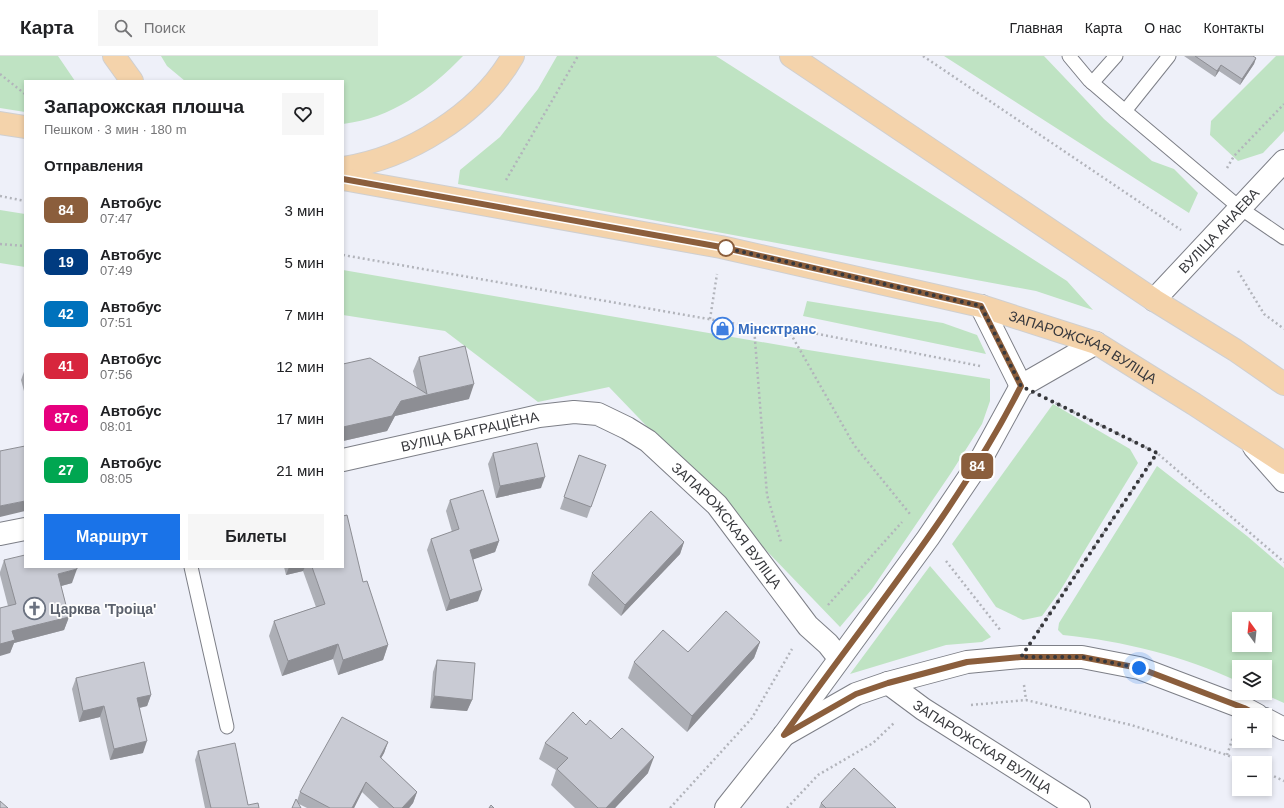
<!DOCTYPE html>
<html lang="ru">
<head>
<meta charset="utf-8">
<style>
  :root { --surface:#fff; --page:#f6f6f6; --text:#202124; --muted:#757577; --line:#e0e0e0; --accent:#1a73e8 }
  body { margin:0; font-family:Helvetica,sans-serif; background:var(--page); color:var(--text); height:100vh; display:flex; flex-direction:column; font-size:15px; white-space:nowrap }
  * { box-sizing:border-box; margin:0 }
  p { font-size:13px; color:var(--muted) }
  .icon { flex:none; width:22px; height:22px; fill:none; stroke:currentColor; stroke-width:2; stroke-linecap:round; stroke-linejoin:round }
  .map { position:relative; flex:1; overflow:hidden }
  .drawer { position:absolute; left:24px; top:24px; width:320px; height:488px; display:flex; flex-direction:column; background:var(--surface); border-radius:0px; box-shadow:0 2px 6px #0003 }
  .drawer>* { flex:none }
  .badge { padding:0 8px; border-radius:6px; font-size:14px; line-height:26px }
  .needle { width:26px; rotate:345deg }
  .fabs { position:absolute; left:1232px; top:556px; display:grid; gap:8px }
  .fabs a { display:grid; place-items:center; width:40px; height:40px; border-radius:0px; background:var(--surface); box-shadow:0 2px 6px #0003; font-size:20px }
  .you { position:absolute; width:20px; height:20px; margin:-10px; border:3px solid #fff; border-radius:50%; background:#1a73e8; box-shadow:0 0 0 6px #1a73e833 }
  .map>.badge { position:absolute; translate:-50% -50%; box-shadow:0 0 0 2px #fff }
  h2 { padding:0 20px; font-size:15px; line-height:36px }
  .round { display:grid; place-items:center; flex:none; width:42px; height:42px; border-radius:0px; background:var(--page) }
  .overview { display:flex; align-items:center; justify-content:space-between; height:68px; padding:0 20px }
  h1 { font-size:19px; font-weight:700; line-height:30px }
  .action { display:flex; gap:8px; margin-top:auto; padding:8px 20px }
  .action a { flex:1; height:46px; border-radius:0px; background:var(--accent); color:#fff; font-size:16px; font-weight:700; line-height:46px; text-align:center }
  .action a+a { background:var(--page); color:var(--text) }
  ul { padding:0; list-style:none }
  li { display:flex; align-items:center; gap:12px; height:52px; padding:0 20px }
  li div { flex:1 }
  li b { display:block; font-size:15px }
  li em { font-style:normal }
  li .badge { min-width:44px; font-weight:700; text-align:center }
  header { display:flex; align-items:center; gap:24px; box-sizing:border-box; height:56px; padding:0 20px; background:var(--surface); border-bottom:1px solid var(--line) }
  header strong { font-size:19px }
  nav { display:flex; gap:22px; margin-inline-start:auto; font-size:14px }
  .search { width:280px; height:36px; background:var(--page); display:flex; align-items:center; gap:10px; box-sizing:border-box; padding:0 14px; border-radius:0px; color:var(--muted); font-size:15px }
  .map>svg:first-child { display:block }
  .green { fill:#bfe3c3; fill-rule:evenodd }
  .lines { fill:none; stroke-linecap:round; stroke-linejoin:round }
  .service-casing { stroke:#7d7f87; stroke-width:15 }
  .minor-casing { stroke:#7d7f87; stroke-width:24 }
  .tertiary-casing { stroke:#7d7f87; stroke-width:24 }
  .primary-casing { stroke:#cfcfd0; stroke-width:24 }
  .path { stroke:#b2b4bb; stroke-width:2.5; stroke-dasharray:2 3; stroke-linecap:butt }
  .service { stroke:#fff; stroke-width:13 }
  .minor { stroke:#fff; stroke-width:22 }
  .tertiary { stroke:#fff; stroke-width:22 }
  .primary { stroke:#f4d3ab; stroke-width:22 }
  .wall { fill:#adafb6 }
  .shaded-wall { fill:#8d8e94 }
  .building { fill:#c9cbd4; stroke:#8d8e94 }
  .line-casing { stroke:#fff; stroke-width:9 }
  .line { stroke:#8b5e3c; stroke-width:6 }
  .walk { stroke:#37383c; stroke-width:4; stroke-dasharray:0 7.2 }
  .stop-dot { fill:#fff; stroke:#8b5e3c; stroke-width:2 }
  .labels { text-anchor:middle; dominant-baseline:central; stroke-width:3.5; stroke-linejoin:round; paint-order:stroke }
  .street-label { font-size:14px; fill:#37383c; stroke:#fefefe }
  .shop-label { font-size:14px; font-weight:bold; fill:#366cbe; stroke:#fefefe; text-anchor:start }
  .worship-label { font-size:14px; font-weight:bold; fill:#5b616d; stroke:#fefefe; text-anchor:start }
</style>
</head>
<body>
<header>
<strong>Карта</strong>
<div class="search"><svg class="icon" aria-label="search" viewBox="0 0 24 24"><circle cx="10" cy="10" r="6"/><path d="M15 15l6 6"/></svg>Поиск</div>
<nav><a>Главная</a><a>Карта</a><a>О нас</a><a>Контакты</a></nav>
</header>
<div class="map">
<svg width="1284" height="752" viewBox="0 0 1284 752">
  <rect width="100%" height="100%" fill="#eef0f9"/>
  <g class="green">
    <path d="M0,0H58L75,25H25V56L0,52Z"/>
    <path d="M161,0H463C430,34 392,62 343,68V25H185L167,10Z"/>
    <path d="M557,0H716L1067,225L1093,254L1036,235L458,128L460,114L500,81L538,33Z"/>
    <path d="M944,0H1044L1104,63L1152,105L1174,113L1198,137L1189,157Z"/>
    <path d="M1276,0H1284V75L1263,97L1238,105L1210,79L1211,65Z"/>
    <path d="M0,154L25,158V211L0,207Z"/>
    <path d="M343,214L808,294L990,323V345L982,368L951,417L872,533L840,571L609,331L538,346L445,275L343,259Z"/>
    <path d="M807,245L943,267L977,279L986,298L803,260Z"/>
    <path d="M1053,348L1130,393L1138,407L1060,535L1042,560L1023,564L996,551L952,488Z"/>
    <path d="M1157,410L1247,480L1284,512V647L1262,637H1265V611H1239V626C1184,600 1123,585 1063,579L1058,574L1059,567ZM1239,563H1265V589H1239Z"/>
    <path d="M930,510L991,581L982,586L946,589L850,618Z"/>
  </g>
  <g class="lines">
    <defs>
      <g id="service">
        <path d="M1069,0L1089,24L1125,55"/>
        <path d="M1169,0L1125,55L1240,152L1284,182"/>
        <path d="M1092,27L1116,0"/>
        <path d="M191,511L227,671"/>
      </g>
      <g id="minor">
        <path id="s1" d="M1154,244L1284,105"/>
        <path d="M1254,391L1284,425"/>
        <path id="s2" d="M343,404L539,360L574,356L598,358L627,372L648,385L717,449L808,570L828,588L839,602"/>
        <path d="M0,478L25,473"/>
        <path id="s3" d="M888,627L923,653L1079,752"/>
        <path d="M1265,663L1284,673"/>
        <path d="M784,679L856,638L888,627L967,606L1021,601H1082L1139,612L1244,652L1257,659"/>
      </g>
      <g id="tertiary">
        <path d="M981,250L1021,330"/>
        <path d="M726,752L784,679L928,482L980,405L1021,330L1096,287"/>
      </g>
      <g id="primary">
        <path d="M114,0L132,25"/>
        <path d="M791,0L1154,244L1235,294L1284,328"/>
        <path d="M0,67L25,71"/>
        <path d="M343,112C408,102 480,58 513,0"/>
        <path id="s4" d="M343,123L721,191L981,250L1096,287L1194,348L1284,407"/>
      </g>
    </defs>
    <use href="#service" class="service-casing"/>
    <use href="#minor" class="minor-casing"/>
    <use href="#tertiary" class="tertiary-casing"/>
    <use href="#primary" class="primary-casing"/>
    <g class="path">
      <path d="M923,0L1181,174"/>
      <path d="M0,18L25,38"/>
      <path d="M1227,112L1234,100L1284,48"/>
      <path d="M506,124L578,0"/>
      <path d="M0,140L25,145"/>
      <path d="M0,188L25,190"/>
      <path d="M343,199L754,271L788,272L980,310"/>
      <path d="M1238,215L1264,258L1284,273"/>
      <path d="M710,263L717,218"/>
      <path d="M754,271L767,439L781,486"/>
      <path d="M788,273L854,389L910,458"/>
      <path d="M1051,345L1157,397L1284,506"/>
      <path d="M946,505L1001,575"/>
      <path d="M828,549L902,466"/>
      <path d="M1039,573L1157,397"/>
      <path d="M1024,629L1026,644"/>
      <path d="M971,649L1026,644L1131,669L1227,699L1246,707"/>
      <path d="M1227,699L1234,678"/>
      <path d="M1265,716L1284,725"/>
      <path d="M670,752L752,662L792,593"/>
      <path d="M787,752L818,719L873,687L895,666"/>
    </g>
    <use href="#service" class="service"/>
    <use href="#minor" class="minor"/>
    <use href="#tertiary" class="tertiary"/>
    <use href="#primary" class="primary"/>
  </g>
  <g class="wall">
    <path d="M1184,0H1253L1256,2L1254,8L1240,29L1219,15L1215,21Z"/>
    <path d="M419,301L469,343L395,360L387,375L343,385L417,332L413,315Z"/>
    <path d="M25,313V339L21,324Z"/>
    <path d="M493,397L541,432L496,442L488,408Z"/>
    <path d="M579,399L591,451L587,462L560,453Z"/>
    <path d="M450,444L499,485L495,496L473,503L478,545L446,555L427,494L431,483L452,476L446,455Z"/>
    <path d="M684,486L680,498L621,560L588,529L592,517Z"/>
    <path d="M4,504L72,527L61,530L69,561L64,574L14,587L10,597L8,550L0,519V516Z"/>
    <path d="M284,511H343L363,526L388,589L383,604L338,619L333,603L282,620L269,580L274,565L316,551L303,515L286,519Z"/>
    <path d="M760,586L754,602L687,676L628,622L634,606L688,596Z"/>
    <path d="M437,604L472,644L467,655L430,652L433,616Z"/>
    <path d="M76,622L151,639L147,650L140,652L143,697L110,704L100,661L79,666L72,633Z"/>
    <path d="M586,669L648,717L615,752H575L551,729L556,714L539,703L545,687Z"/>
    <path d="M388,686L384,697L381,702L417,736L413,747L409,752H379L362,736L354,752H307L299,748L297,745L300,736Z"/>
    <path d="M198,695L248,749L259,752H205L195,704Z"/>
    <path d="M821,747L896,752H819Z"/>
  </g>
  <g class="shaded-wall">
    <path d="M1256,2L1254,8L1240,29L1242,23Z"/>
    <path d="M1221,9L1219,15L1215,21L1217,15Z"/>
    <path d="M474,328L469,343L395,360L387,375L343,385V371L401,345Z"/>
    <path d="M545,421L541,432L496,442L500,430Z"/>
    <path d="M25,445V455L0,461V450Z"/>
    <path d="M499,485L495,496L466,506L470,494Z"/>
    <path d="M684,486L680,498L621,560L625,549Z"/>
    <path d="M289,511H305L303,515L286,519Z"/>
    <path d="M77,513L72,527L54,532L58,518Z"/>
    <path d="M482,534L478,545L446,555L450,544Z"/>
    <path d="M69,561L64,574L14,587L10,597L0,600V588L12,575Z"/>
    <path d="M760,586L754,602L687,676L692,660Z"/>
    <path d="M338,588L333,603L282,620L288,605Z"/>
    <path d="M388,589L383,604L338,619L343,604Z"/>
    <path d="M151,639L147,650L133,653L137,642Z"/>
    <path d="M434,640L472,644L467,655L430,652Z"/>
    <path d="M104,650L100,661L79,666L83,655Z"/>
    <path d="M147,685L143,697L110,704L114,693Z"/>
    <path d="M388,686L384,697L376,711L380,701Z"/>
    <path d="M654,701L648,717L615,752H606Z"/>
    <path d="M366,726L362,736L354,752H352Z"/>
    <path d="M417,736L413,747L409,752H402Z"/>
  </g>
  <g class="building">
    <path d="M1195,0H1253L1256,2L1242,23L1221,9L1217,15Z"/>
    <path d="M465,290L474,328L401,345L392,360L343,371V308L370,302L427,338L419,301Z"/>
    <path d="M537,387L545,421L500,430L493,397Z"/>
    <path d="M25,390V445L0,450V395Z"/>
    <path d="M579,399L606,409L591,451L564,441Z"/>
    <path d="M483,434L499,485L470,494L482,534L450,544L431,483L459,473L450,444Z"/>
    <path d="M651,455L684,486L625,549L592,517Z"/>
    <path d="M347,459L363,526L367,525L388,589L343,604L338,588L288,605L274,565L325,548L312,511H343V460Z"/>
    <path d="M25,499V511H77V513L58,518L69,561L12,575L15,584L0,588V552L16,548L4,504Z"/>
    <path d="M726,555L760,586L692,660L634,606L663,574L688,596Z"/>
    <path d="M437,604L475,607L472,644L434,640Z"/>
    <path d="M144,606L151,639L137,642L147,685L114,693L104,650L83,655L76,622Z"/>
    <path d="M573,656L586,669L590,664L611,683L622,672L654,701L606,752H598L557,713L568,702L545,687Z"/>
    <path d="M342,661L388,686L380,701L417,736L402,752H394L366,726L352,752H330L300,736Z"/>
    <path d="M235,687L248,749L258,747L259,752H211L198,695Z"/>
    <path d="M854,712L896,752H826L821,747Z"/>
    <path d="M296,743L301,752H292Z"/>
    <path d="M0,745L8,752H0Z"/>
    <path d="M491,749L494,752H489Z"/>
  </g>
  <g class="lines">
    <defs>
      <path id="line" d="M343,123L721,191L981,250L1021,330C957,456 865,564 784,679L856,638L888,627L967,606L1021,601H1082L1139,612L1244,652L1257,659"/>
    </defs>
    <use href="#line" class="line-casing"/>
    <use href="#line" class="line"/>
    <path class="walk" d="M726,192L721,191L981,250L1021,330L1157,397L1021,601H1082L1139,612"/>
  </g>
  <defs>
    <symbol id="shop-ring" viewBox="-11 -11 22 22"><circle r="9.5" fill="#fefefe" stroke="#3f7fe0" stroke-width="1.5"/><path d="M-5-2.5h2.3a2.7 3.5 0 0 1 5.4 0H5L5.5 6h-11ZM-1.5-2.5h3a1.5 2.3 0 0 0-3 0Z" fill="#3f7fe0"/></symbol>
    <symbol id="church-ring" viewBox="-11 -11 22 22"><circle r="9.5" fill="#fefefe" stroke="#6b7280" stroke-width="1.5"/><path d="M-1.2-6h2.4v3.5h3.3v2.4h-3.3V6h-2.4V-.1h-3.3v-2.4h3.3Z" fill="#6b7280"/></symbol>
  </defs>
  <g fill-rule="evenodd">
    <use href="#shop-ring" x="710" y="260" width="25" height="25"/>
    <use href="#church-ring" x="22" y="540" width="25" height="25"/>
  </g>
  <circle class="stop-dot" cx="726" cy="192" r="8"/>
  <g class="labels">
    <g class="street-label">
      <text stroke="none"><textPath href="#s1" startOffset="95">ВУЛІЦА АНАЕВА</textPath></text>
      <text stroke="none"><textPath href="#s4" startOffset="761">ЗАПАРОЖСКАЯ ВУЛІЦА</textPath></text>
      <text stroke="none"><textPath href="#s2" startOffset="130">ВУЛІЦА БАГРАЦІЁНА</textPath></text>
      <text stroke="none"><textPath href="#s2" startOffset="433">ЗАПАРОЖСКАЯ ВУЛІЦА</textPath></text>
      <text stroke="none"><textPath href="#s3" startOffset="114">ЗАПАРОЖСКАЯ ВУЛІЦА</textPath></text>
    </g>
    <g class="shop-label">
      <text x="738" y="273">Мінсктранс</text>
    </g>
    <g class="worship-label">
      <text x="50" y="553">Царква 'Троіца'</text>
    </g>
  </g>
</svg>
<div class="fabs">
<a><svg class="needle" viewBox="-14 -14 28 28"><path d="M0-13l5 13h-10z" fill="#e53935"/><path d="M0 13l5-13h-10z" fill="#757577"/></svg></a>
<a><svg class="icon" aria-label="layers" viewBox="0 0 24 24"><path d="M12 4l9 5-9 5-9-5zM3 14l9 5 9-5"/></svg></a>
<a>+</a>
<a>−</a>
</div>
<div class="you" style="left:1139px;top:612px"></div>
<b class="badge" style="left:977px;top:410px;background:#8b5e3c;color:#fff">84</b>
<section class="drawer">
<div class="overview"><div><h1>Запарожская плошча</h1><p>Пешком · 3 мин · 180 m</p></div><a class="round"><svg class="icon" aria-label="heart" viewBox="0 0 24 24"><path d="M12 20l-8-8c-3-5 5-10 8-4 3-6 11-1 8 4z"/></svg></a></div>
<h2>Отправления</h2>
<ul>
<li><span class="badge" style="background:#8b5e3c;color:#fff">84</span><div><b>Автобус</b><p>07:47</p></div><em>3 мин</em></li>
<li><span class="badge" style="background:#003b80;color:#fff">19</span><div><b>Автобус</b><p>07:49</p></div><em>5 мин</em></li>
<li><span class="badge" style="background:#0072bc;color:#fff">42</span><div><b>Автобус</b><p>07:51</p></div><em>7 мин</em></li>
<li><span class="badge" style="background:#d7263d;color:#fff">41</span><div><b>Автобус</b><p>07:56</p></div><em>12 мин</em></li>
<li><span class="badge" style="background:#e6007e;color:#fff">87с</span><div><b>Автобус</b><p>08:01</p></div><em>17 мин</em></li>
<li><span class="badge" style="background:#00a651;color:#fff">27</span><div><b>Автобус</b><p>08:05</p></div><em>21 мин</em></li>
</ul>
<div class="action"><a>Маршрут</a><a>Билеты</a></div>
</section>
</div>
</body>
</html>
